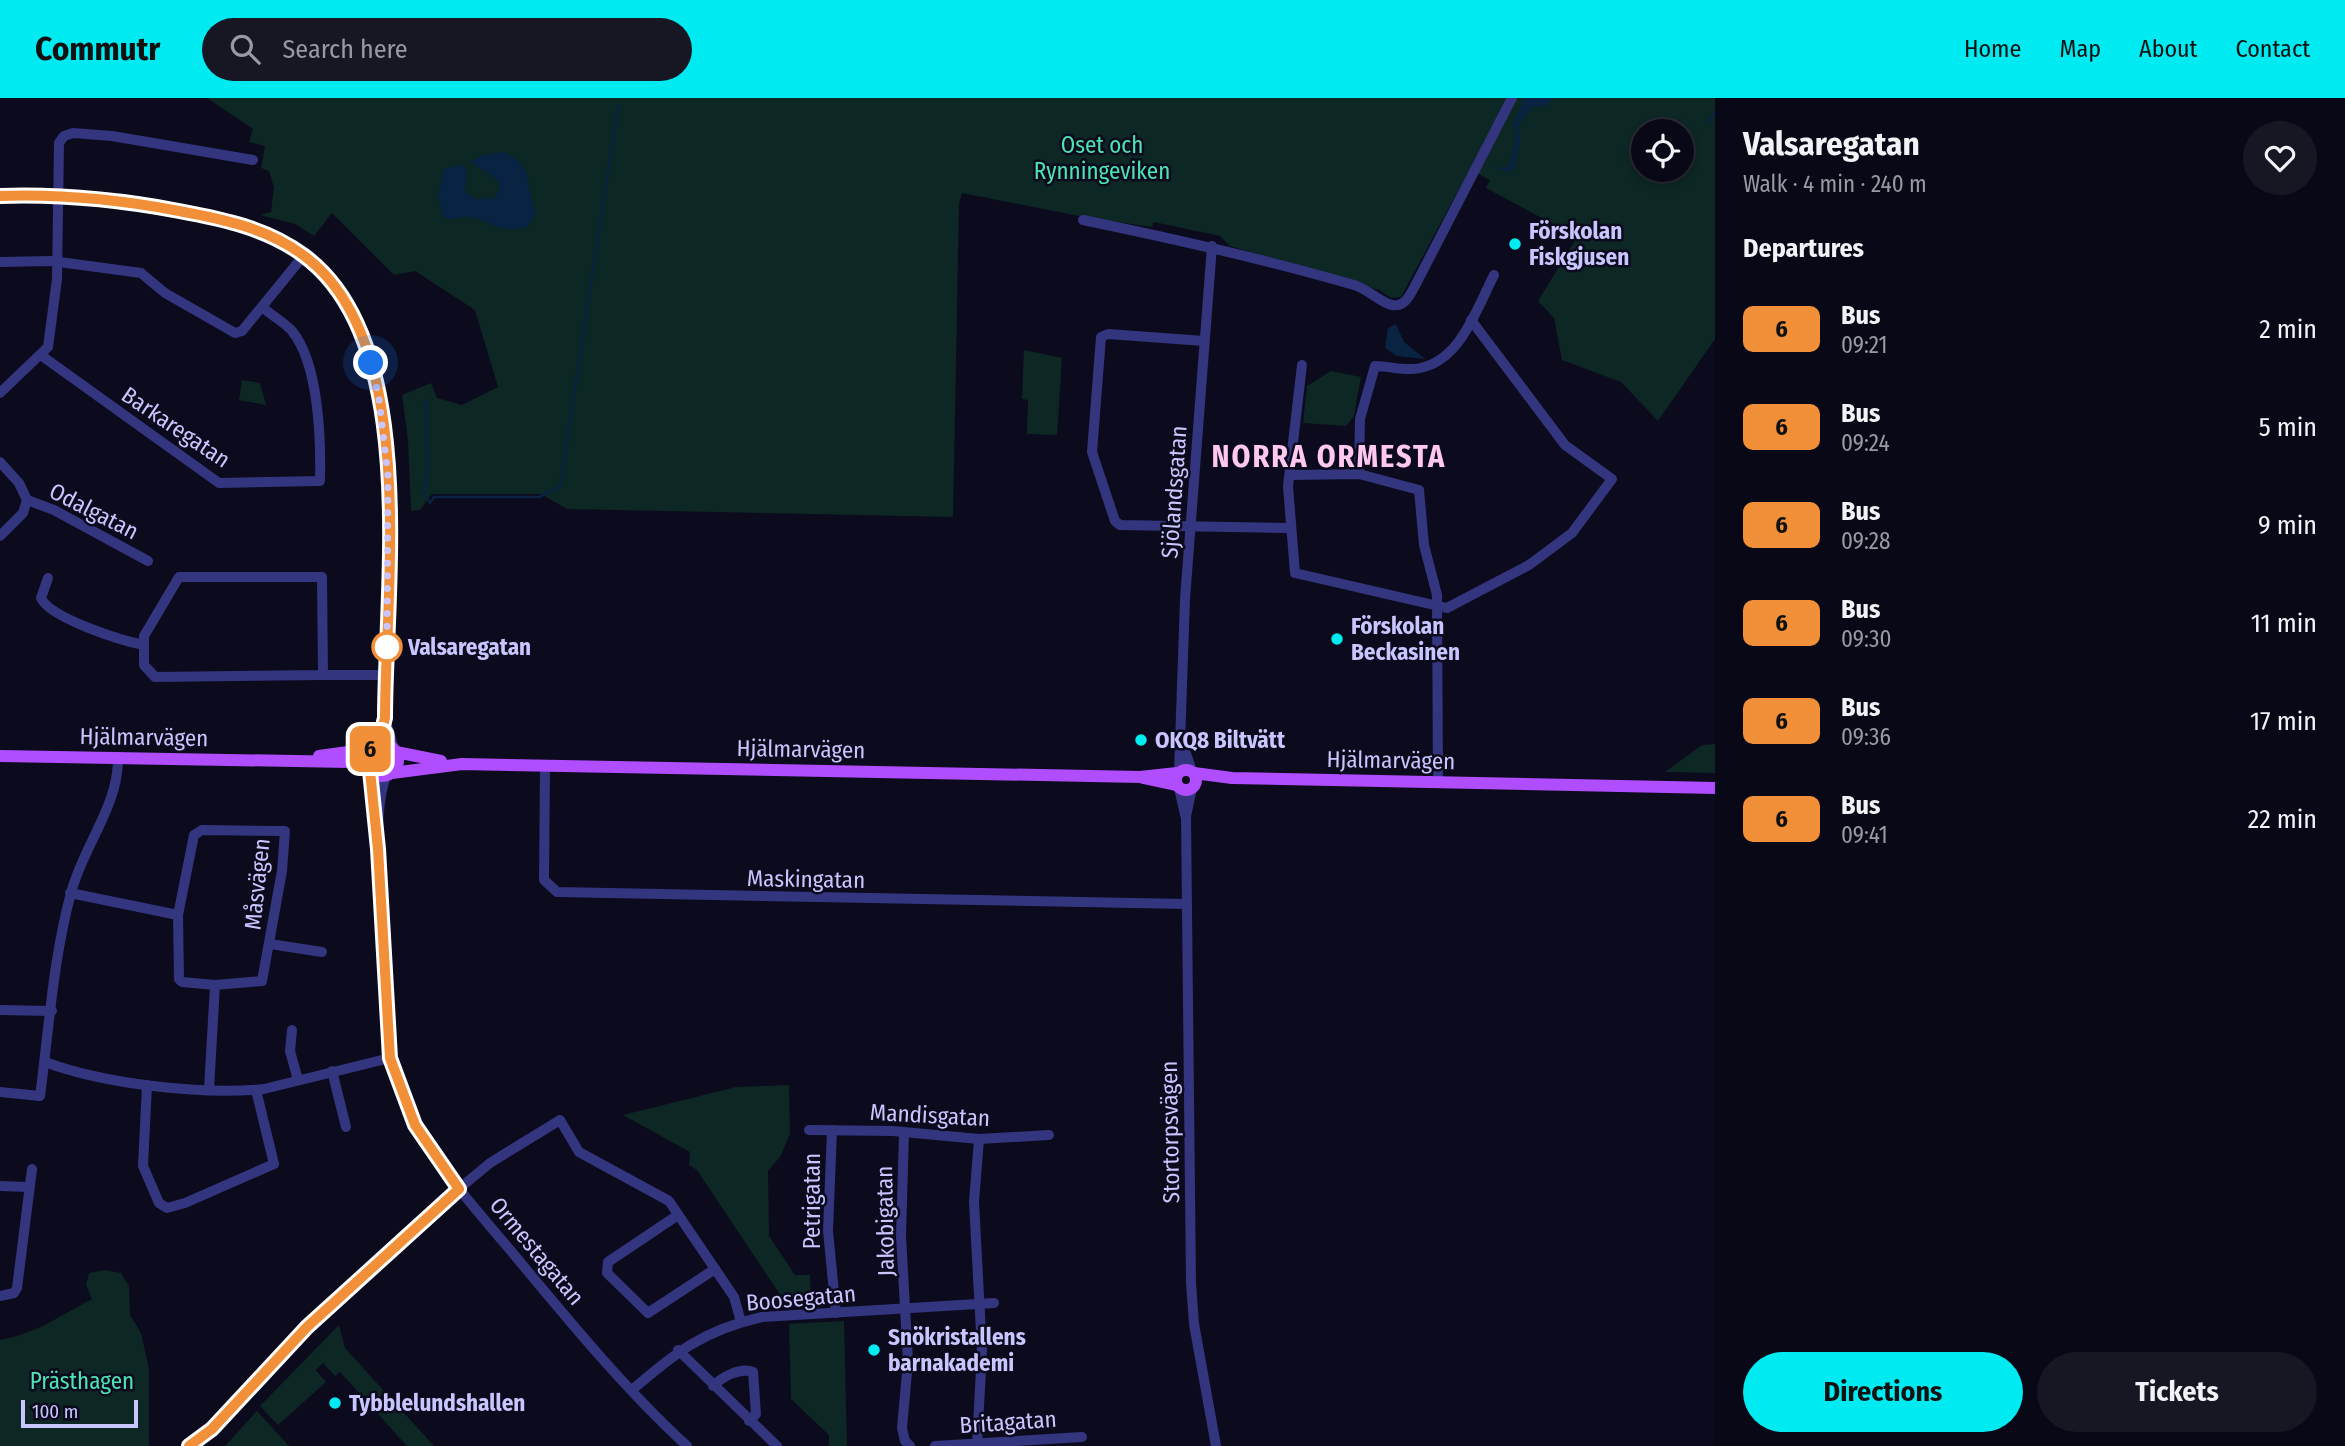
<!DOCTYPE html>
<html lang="en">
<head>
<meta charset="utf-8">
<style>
  :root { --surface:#090816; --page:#171623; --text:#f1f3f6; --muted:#999aa1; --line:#292935; --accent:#00ebf1 }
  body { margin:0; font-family:"Fira Sans Condensed",sans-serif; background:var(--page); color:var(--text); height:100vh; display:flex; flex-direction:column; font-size:26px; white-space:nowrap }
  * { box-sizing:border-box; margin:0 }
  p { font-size:23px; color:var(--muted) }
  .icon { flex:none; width:38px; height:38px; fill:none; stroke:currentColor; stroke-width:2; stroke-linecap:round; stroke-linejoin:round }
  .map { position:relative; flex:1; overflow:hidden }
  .sheet { display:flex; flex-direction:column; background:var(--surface); width:630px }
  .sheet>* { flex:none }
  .badge { padding:0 14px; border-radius:10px; font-size:24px; line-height:46px }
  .controls { position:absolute; left:1631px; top:21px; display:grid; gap:14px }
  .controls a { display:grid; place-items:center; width:63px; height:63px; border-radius:50%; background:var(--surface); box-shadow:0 4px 10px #0003,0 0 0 2px var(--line); font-size:35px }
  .scale { position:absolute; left:21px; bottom:18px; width:117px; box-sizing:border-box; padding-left:7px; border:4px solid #c9c6ff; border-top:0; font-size:19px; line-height:24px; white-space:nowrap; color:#c9c6ff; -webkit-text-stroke:5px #0c0a1d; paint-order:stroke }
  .you { position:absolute; width:35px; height:35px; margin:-18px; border:5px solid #fff; border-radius:50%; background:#1a73e8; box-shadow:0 0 0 10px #1a73e833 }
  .map>.badge { position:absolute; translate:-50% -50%; box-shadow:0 0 0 4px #fff }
  h2 { padding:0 28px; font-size:26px; line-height:63px }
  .round { display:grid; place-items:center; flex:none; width:74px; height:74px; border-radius:37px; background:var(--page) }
  .head { display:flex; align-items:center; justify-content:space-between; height:119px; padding:0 28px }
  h1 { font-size:33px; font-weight:700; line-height:52px }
  .action { display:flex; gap:14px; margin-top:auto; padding:14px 28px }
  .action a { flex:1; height:80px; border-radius:42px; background:var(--accent); color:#111; font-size:28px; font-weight:700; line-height:80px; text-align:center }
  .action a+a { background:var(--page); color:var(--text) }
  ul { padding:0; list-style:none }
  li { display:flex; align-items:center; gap:21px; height:98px; padding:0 28px }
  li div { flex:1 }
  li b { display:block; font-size:26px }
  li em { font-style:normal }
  li .badge { min-width:77px; font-weight:700; text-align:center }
  header { display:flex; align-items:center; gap:42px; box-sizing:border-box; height:98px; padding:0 35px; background:var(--accent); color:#111 }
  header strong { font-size:33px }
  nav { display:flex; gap:38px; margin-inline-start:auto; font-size:24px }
  .search { width:490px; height:63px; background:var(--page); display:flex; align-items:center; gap:18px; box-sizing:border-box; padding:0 24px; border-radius:38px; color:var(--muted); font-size:26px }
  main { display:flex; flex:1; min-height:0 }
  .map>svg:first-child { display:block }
  .green { fill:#0d2724; fill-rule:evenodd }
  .water { fill:#092342 }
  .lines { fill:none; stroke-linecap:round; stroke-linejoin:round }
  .stream { stroke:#092342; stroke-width:2.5 }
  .minor { stroke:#33357f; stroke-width:10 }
  .major { stroke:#b04dff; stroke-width:12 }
  .line-casing { stroke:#fff; stroke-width:16 }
  .line { stroke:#f19039; stroke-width:10 }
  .walk { stroke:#c9c6ff; stroke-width:7; stroke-dasharray:0 12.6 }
  .poi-dot { fill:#00ebf1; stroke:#0c0a1d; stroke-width:2.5 }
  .stop-dot { fill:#fff; stroke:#f19039; stroke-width:3.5 }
  .labels { text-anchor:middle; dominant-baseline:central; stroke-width:5; stroke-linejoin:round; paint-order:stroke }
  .park-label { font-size:23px; fill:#4de4b3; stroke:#0c0a1d }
  .poi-label { font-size:23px; font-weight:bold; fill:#c9c6ff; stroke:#0c0a1d; text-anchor:start }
  .street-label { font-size:23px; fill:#c9c6ff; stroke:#0c0a1d }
  .stop-label { font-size:23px; font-weight:bold; fill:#c9c6ff; stroke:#0c0a1d; text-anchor:start }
  .district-label { font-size:30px; font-weight:bold; letter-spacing:2px; fill:#ffc8ef; stroke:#0c0a1d }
</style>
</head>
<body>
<header>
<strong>Commutr</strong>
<div class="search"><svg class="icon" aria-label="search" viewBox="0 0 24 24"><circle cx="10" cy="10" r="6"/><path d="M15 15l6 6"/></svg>Search here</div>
<nav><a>Home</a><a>Map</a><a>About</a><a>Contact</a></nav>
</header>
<main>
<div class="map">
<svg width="1715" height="1348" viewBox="0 0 1715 1348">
  <rect width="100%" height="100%" fill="#0c0a1d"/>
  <g class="green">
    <path d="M207,0H1508L1401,199L1391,200L1379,192L1230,148L1220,138L1154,124L1152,129L1084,119L962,95L959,106L953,419L567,411L541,396H432L420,412L411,413L408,342L402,297L431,285L437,300L462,307L498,289L475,212L415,173L394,177L332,115L314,138L295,126L260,117L271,114L274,89L269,73L261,70L265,48L249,44L253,31Z"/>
    <path d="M1516,0H1715V241L1658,323L1621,284L1562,262L1554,220L1538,203L1577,139L1486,90L1490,82L1477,75ZM1643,33H1682V72H1643Z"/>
    <path d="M1024,252L1062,260L1057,337L1027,336L1028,302L1022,301Z"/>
    <path d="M1331,273L1361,279L1354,318L1346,328L1303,325L1307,288Z"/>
    <path d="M242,282L260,285L266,307L239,302Z"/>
    <path d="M1715,646V675L1665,674L1702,647Z"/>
    <path d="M789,987L790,1036L780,1059L768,1073L769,1138L795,1177H810L811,1203L785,1204L697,1072L689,1067L690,1054L623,1017L736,989Z"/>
    <path d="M105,1172L121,1175L129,1188L130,1217L141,1235L149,1271V1348H0V1242C38,1235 59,1218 92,1201L86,1187L89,1175Z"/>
    <path d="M844,1223L847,1348H829V1337L791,1301L789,1226Z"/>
    <path d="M339,1227L345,1250L434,1348H407L340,1274L335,1278L323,1265L316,1272L326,1284L278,1327L260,1308Z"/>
    <path d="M257,1313L289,1348H225Z"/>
  </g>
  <g class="water">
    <path d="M1525,0H1553L1546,8L1532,9L1518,28L1520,42L1514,70L1507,74L1493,69L1506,70L1510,64L1516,40L1513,26Z"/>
    <path d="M503,54C537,69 524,89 536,116L528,128C506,138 490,123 469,119C459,117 454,125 443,118L438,97L444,71L462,66L467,73L465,89L467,96L478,102L487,99L492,102L499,93L498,82L470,64L480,58Z"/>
    <path d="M1396,226L1404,244L1425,261L1397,258L1385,250L1388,230Z"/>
  </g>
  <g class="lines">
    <g class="stream">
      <path d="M1709,23L1715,14"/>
      <path d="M425,303L428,368L424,394L430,405L434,399H539L560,389L618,8"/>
    </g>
    <g class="minor">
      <path d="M0,97C97,96 262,104 331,181C415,277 384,500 385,620L375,647"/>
      <path d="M1083,122C1175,141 1265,161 1354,187C1368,191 1381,205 1392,207C1406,210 1412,193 1417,184L1512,0"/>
      <path d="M0,164L52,163L141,175L165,195L235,235L242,233L304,157"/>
      <path d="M1204,243L1108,236L1101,239L1092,354L1115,423L1120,427L1291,430"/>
      <path d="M42,258L219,385L320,383C321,342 319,266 292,233C284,224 271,217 262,209"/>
      <path d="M1302,267L1288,388L1295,475L1447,510L1529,467L1572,435L1612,381L1565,347L1471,222"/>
      <path d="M0,295L48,249L57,181L59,45L64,38L73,35L112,38L253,62"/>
      <path d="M0,364L19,385L27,402L54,412L148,463"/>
      <path d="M1359,376L1360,321L1375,268C1388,268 1400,272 1413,271C1459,268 1476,212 1494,177"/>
      <path d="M1290,377L1359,376L1419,392L1424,447L1437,497L1438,684"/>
      <path d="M0,438L23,415L27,402"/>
      <path d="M48,480L41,500C50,520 122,543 144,547"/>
      <path d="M323,577L155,579L144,567V538L179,479H322L323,577H386"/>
      <path d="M386,624L394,651"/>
      <path d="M1182,644L1192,673"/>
      <path d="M545,668L544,782L557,794L1186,806"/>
      <path d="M370,673L375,721"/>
      <path d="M1179,674L1185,501L1212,148"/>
      <path d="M386,678C373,714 378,782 381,820C385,874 381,933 397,984C418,1051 472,1106 516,1159C570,1224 625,1291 687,1348"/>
      <path d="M1179,690L1185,717"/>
      <path d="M1192,690L1186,718L1191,1185L1194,1226L1216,1348"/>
      <path d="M70,795L178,817L194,737L202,732L285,733L282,773L262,883L215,887L182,884L179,881L178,817"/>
      <path d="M270,846L322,854"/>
      <path d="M0,912L52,913"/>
      <path d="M292,932L290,953L298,982"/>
      <path d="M45,964C104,986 201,997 264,991L390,960"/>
      <path d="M332,973L346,1029"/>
      <path d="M147,987L143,1068L159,1105L167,1110L185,1105L274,1066L256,992"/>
      <path d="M209,991L215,887"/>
      <path d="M0,994L40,998C49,931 53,861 71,795C83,748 119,708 118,659"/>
      <path d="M809,1032L893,1033L979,1041L1049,1037"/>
      <path d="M832,1032L828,1133L836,1215"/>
      <path d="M904,1035L901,1138L908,1263L902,1330L905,1343L910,1348"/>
      <path d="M0,1088L29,1089"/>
      <path d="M678,1117L608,1164L607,1175L648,1215L715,1171"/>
      <path d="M0,1198L14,1195L17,1190L32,1071"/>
      <path d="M678,1252L777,1348"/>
      <path d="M713,1288C722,1279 740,1269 753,1274L756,1316L749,1323"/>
      <path d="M632,1292C676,1254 704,1232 762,1219L994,1205"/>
      <path d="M977,1346L982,1253L974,1104L979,1041"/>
      <path d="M189,1348L212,1331L307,1229L437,1109L490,1065L560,1022L579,1054L669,1103L734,1199L741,1224"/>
      <path d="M935,1348L1082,1339"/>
    </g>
    <g class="major">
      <circle cx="382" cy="662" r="16"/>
      <path d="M396,654L441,663"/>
      <path d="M0,658L349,664L367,669"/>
      <path d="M319,658L370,651"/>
      <circle cx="1186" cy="682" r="10"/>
      <path d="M392,675L462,666L1140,679L1177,675"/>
      <path d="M1194,675L1232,680L1715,690"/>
      <path d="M1143,680L1176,687"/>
    </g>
  </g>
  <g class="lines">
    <defs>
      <path id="line" d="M0,98C60,96 121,102 179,113C222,121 267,130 303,157C421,242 385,491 385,620C383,626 383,632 381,638C375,652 360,655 370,673L378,751L390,960L415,1027L459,1091L307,1229L212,1331L189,1348"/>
    </defs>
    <use href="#line" class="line-casing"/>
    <use href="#line" class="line"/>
    <path class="walk" d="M371,265L379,301L388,378L387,549"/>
  </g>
  <g class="poi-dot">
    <circle cx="1515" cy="146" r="7"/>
    <circle cx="1337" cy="541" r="7"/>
    <circle cx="1141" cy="642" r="7"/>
    <circle cx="874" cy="1252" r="7"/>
    <circle cx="335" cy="1305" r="7"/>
  </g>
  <circle class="stop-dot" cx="387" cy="549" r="14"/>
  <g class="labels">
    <g class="park-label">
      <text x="1102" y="47">Oset och<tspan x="1102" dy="26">Rynningeviken</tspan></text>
      <text x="82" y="1283">Prästhagen</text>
    </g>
    <g class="poi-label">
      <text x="1529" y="133">Förskolan<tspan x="1529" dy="26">Fiskgjusen</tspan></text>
      <text x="1351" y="528">Förskolan<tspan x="1351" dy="26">Beckasinen</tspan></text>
      <text x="1155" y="642">OKQ8 Biltvätt</text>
      <text x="888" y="1239">Snökristallens<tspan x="888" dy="26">barnakademi</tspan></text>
      <text x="349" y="1305">Tybblelundshallen</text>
    </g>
    <g class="street-label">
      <text transform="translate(176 329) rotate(34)">Barkaregatan</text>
      <text transform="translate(1174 394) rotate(-86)">Sjölandsgatan</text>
      <text transform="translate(94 413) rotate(27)">Odalgatan</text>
      <text transform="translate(144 639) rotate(1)">Hjälmarvägen</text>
      <text transform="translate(801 651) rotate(1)">Hjälmarvägen</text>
      <text transform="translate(1391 662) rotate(1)">Hjälmarvägen</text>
      <text transform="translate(806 781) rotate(1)">Maskingatan</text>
      <text transform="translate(257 786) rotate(-84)">Måsvägen</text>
      <text transform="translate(930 1017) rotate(3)">Mandisgatan</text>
      <text transform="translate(1170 1034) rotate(-91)">Stortorpsvägen</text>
      <text transform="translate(812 1103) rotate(-90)">Petrigatan</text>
      <text transform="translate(885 1123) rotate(-91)">Jakobigatan</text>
      <text transform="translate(537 1153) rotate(50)">Ormestagatan</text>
      <text transform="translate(801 1200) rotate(-5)">Boosegatan</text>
      <text transform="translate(1008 1324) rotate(-4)">Britagatan</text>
    </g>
    <g class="stop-label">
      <text x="408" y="549">Valsaregatan</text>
    </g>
    <g class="district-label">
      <text x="1329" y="359">NORRA ORMESTA</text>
    </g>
  </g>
</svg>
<div class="controls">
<a><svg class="icon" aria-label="locate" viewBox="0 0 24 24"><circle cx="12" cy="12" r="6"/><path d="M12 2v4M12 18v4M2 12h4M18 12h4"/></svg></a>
</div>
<div class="scale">100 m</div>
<div class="you" style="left:371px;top:265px"></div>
<b class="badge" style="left:370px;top:651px;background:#f19039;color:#111">6</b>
</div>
<section class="sheet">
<div class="head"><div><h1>Valsaregatan</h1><p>Walk · 4 min · 240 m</p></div><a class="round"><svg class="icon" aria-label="heart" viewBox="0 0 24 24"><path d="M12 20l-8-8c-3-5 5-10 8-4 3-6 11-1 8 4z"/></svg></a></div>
<h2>Departures</h2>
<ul>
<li><span class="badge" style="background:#f19039;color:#111">6</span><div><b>Bus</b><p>09:21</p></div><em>2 min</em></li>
<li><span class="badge" style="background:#f19039;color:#111">6</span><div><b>Bus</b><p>09:24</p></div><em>5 min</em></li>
<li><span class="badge" style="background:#f19039;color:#111">6</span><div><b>Bus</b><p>09:28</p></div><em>9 min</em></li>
<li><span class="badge" style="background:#f19039;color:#111">6</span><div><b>Bus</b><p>09:30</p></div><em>11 min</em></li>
<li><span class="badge" style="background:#f19039;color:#111">6</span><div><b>Bus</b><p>09:36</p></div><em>17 min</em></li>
<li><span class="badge" style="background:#f19039;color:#111">6</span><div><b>Bus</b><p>09:41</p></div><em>22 min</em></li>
</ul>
<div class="action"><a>Directions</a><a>Tickets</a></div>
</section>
</main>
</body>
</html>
